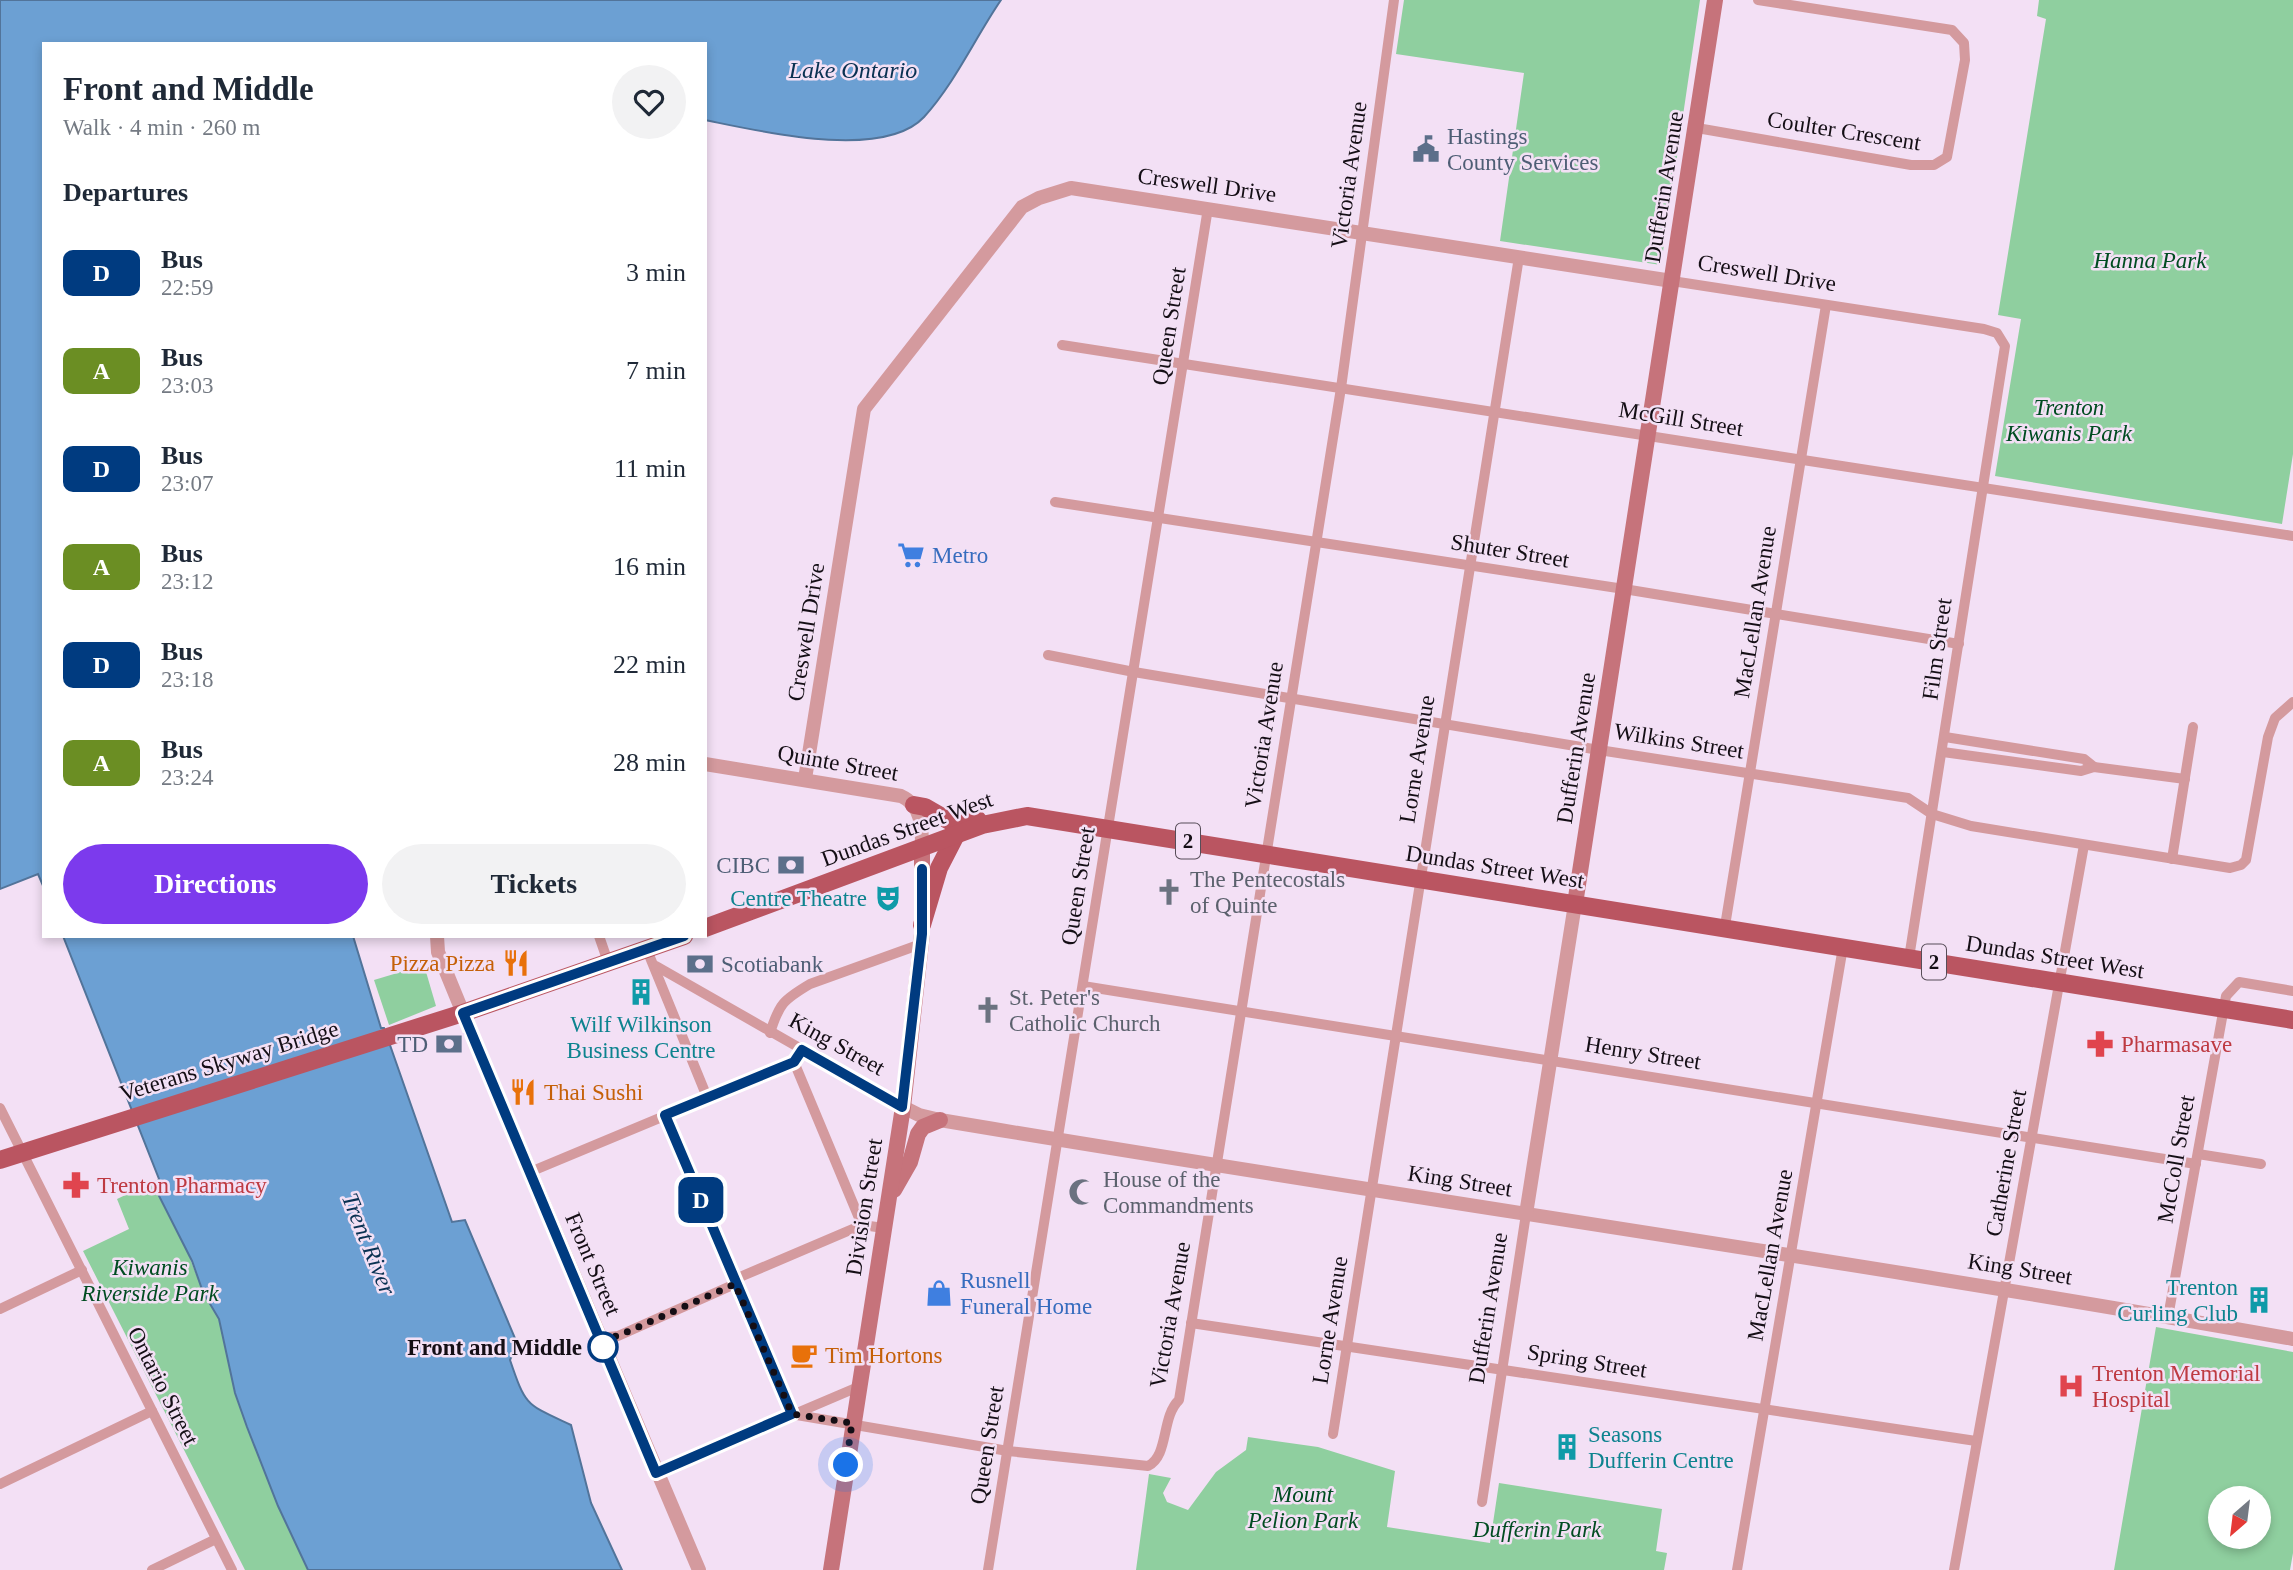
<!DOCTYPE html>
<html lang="en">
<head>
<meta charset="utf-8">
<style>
  :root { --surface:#fff; --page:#f2f2f3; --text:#1f2937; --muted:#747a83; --accent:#7c3aed }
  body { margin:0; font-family:"Times New Roman",serif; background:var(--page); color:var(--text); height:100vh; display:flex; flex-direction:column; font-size:26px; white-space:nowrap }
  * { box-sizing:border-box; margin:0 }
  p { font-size:23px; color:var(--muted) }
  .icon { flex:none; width:38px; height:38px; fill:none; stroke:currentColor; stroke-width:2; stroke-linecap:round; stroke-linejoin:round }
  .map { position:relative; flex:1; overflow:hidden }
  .sheet { position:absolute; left:42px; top:42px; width:665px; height:896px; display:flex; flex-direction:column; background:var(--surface); border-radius:0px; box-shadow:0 4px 10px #0003 }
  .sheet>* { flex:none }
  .badge { padding:0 14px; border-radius:10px; font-size:24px; line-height:46px }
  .needle { width:46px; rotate:208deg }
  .tools { position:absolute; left:2208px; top:1486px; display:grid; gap:14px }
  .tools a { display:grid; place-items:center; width:63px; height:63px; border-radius:50%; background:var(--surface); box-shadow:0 4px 10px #0003; font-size:35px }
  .you { position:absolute; width:35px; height:35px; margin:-18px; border:5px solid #fff; border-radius:50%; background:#1a73e8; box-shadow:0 0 0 10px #1a73e833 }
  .map>.badge { position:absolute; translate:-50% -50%; box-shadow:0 0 0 4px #fff }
  h2 { padding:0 21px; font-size:26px; line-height:63px }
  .round { display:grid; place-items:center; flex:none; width:74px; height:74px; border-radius:37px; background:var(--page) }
  .summary { display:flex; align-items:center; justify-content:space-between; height:119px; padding:0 21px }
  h1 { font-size:33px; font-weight:800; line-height:52px }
  .button { display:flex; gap:14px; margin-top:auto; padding:14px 21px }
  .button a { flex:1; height:80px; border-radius:42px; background:var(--accent); color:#fff; font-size:28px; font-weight:800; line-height:80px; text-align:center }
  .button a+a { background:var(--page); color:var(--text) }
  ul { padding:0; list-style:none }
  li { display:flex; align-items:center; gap:21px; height:98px; padding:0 21px }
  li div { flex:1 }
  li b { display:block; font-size:26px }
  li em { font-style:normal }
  li .badge { min-width:77px; font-weight:700; text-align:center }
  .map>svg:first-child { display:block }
  .green { fill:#8fcf9f; fill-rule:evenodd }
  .water { fill:#6ca0d3; stroke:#52749a; stroke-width:2 }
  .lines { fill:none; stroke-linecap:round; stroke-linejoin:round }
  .minor { stroke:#d49a9e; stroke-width:10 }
  .tertiary { stroke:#d49a9e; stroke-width:14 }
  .secondary { stroke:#c6737b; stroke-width:16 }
  .primary { stroke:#ba5561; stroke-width:18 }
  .line-casing { stroke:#fff; stroke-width:16 }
  .line { stroke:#003b80; stroke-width:10 }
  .walk { stroke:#140e15; stroke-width:7; stroke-dasharray:0 12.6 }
  .stop-dot { fill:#fff; stroke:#003b80; stroke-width:3.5 }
  .labels { text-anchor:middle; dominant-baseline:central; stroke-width:5; stroke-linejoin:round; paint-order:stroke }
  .shield { fill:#f3e0f5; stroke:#574d58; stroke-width:2 }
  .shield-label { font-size:21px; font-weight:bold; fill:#140e15 }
  .street-label { font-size:23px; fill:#140e15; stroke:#f3e0f5 }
  .service-label { font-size:23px; fill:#4e5e75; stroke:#f3e0f5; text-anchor:start }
  .park-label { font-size:23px; font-style:italic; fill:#004c21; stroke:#f3e0f5 }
  .shop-label { font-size:23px; fill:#366cbe; stroke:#f3e0f5; text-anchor:start }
  .worship-label { font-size:23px; fill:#5b616d; stroke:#f3e0f5; text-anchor:start }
  .culture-label { font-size:23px; fill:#0d838f; stroke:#f3e0f5; text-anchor:end }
  .food-label { font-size:23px; fill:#c56008; stroke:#f3e0f5; text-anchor:start }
  .health-label { font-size:23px; fill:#be3a42; stroke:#f3e0f5; text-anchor:start }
  .stop-label { font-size:23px; font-weight:bold; fill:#140e15; stroke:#f3e0f5; text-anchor:end }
  .water-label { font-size:24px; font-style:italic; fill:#093152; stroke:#f3e0f5 }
</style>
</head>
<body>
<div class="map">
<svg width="2293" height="1570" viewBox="0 0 2293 1570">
  <rect width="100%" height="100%" fill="#f3e0f5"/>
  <g class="green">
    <path d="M1404,0H1700L1661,265L1500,241L1524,73L1396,54Z"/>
    <path d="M2039,0H2293V454L2282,524L1995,476L2021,319L1998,315L2046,19L2037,16Z"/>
    <path d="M424,965L436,1006L389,1025L374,980Z"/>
    <path d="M159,1179L203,1292L219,1319L229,1366L278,1506L308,1570H245L83,1251L129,1229L117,1199Z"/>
    <path d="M2156,1327L2293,1352V1553L2290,1570H2114ZM2221,1498H2259V1536H2221Z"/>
    <path d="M1248,1437L1318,1447L1395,1471L1387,1527L1490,1543L1499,1483L1662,1509L1656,1551L1667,1553L1664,1570H1136L1149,1474L1171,1478L1163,1493L1167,1502L1188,1510L1216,1472L1246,1450Z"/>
  </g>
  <g class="water">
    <path d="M0,0H1001C975,38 955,83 924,117C883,161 759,131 705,120V44H44V888L38,874L0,889Z"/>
    <path d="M63,936H353L381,1028H384L452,1222L465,1220L517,1343L510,1360C526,1407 526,1404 571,1425L591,1503L622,1570H308L278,1506L247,1427L235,1393L219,1319L203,1292L192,1261L155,1188L159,1179Z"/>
  </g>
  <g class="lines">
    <g class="minor">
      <path d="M1697,128L1911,165H1934L1947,157L1965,60L1964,43L1952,30L1758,0"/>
      <path d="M1672,281L1984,329L1997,333L2005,346L1909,958"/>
      <path d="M1062,345L2293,536"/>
      <path d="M1055,502L1624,589L1959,644"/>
      <path d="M1048,655L1134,672L1599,750L1908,798L1932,814L1971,826L2230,868L2241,865L2246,860L2268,737L2275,718L2293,702"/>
      <path d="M1945,737L2084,759L2094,767"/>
      <path d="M1943,752L2081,771L2094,767L2185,779"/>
      <path d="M2172,859L2193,727"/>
      <path d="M1725,926L1826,305"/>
      <path d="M599,936L608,962"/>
      <path d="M647,950L707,1097"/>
      <path d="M656,966L903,1107"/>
      <path d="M1083,986L2196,1164"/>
      <path d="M770,1033C779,1004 783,1000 810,984L921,944"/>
      <path d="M794,1062L862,1225"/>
      <path d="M0,1108L232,1570"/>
      <path d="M665,1115L791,1414"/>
      <path d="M2198,1154L2261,1164"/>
      <path d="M530,1172L794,1062L802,1050"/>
      <path d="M0,1309L82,1270"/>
      <path d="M2168,1317L2226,996L2239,982L2293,991"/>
      <path d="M1191,1323L1976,1441"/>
      <path d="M600,1338L618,1336L735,1284L740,1277L862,1225L884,1228"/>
      <path d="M791,1414L1008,1451L1148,1466C1169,1456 1161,1417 1179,1400L1341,388L1394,0"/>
      <path d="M1333,1434L1519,257"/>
      <path d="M656,1473L858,1387"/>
      <path d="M0,1484L152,1411"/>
      <path d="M1482,1502L1526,1214"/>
      <path d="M152,1570L216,1539"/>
      <path d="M988,1570L1208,208"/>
      <path d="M1737,1570L1843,947"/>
      <path d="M1954,1570L2084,845"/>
    </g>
    <g class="tertiary">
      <path d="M705,764L901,796C923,806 922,829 922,850"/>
      <path d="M805,779L864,409L1022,207L1039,198L1071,188L1672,281"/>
      <path d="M437,936L438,952L463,1013L699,1570"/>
      <path d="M903,1107L919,1115L940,1120C1391,1196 1843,1259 2293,1339"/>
      <path d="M1526,1214L1575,904"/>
    </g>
    <g class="secondary">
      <path d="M1575,904L1715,0"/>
      <path d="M894,1190L910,1162L918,1134L923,1127L940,1120"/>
      <path d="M831,1570L903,1107L922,934V850"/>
    </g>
    <g class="primary">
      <path d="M914,805L925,807L951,822L978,820"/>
      <path d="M922,925L939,868L956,835"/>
      <path d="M705,928L982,825L1027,816L2293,1020"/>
      <path d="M0,1160L463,1013L684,936"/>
    </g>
  </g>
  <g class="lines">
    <defs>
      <path id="line" d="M684,936L463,1013L656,1473L792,1414L665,1115L794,1062L802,1050L902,1107L922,934V869"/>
    </defs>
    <use href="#line" class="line-casing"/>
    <use href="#line" class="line"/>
    <path class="walk" d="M603,1347L600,1338L618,1336L735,1284L792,1414L852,1423L846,1465"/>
  </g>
  <defs>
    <symbol id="civic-bare" viewBox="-9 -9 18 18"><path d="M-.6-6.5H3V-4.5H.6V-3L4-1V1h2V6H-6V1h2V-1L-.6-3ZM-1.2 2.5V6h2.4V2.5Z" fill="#5c6f8a" stroke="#f3e0f5" stroke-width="2.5" paint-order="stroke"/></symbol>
    <symbol id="supermarket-bare" viewBox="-9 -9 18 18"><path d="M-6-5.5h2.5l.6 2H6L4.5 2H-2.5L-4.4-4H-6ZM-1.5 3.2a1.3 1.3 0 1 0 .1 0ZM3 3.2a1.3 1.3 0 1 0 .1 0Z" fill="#3f7fe0" stroke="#f3e0f5" stroke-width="2.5" paint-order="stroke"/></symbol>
    <symbol id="bank-bare" viewBox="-9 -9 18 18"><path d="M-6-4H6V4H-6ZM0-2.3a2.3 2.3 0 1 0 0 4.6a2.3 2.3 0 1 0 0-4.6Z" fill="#5c6f8a" stroke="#f3e0f5" stroke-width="2.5" paint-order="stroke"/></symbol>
    <symbol id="church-bare" viewBox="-9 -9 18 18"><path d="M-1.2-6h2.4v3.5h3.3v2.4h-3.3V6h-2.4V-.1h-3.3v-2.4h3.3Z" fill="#6b7280" stroke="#f3e0f5" stroke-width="2.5" paint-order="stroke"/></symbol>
    <symbol id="theatre-bare" viewBox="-9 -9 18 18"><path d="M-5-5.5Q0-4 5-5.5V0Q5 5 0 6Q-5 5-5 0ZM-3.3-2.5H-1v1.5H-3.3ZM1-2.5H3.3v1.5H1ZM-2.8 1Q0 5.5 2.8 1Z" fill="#0f9aa8" stroke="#f3e0f5" stroke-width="2.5" paint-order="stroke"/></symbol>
    <symbol id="restaurant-bare" viewBox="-9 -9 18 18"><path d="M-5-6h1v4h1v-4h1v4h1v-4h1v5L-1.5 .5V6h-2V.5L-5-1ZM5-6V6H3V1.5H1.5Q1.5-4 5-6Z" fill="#e8710a" stroke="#f3e0f5" stroke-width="2.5" paint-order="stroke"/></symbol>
    <symbol id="building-bare" viewBox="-9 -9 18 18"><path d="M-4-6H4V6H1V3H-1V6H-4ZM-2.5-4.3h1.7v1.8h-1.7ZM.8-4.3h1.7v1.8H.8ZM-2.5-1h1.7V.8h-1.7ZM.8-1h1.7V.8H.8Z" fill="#0f9aa8" stroke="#f3e0f5" stroke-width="2.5" paint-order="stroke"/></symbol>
    <symbol id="pharmacy-bare" viewBox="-9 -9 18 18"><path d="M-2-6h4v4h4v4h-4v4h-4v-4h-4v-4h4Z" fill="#e0444e" stroke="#f3e0f5" stroke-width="2.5" paint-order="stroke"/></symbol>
    <symbol id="mosque-bare" viewBox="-9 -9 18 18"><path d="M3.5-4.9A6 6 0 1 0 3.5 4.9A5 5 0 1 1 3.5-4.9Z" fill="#6b7280" stroke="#f3e0f5" stroke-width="2.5" paint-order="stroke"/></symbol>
    <symbol id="shop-bare" viewBox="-9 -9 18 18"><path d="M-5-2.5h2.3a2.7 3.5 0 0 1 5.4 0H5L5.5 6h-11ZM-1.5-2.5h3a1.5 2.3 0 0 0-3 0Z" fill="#3f7fe0" stroke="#f3e0f5" stroke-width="2.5" paint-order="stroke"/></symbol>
    <symbol id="cafe-bare" viewBox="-9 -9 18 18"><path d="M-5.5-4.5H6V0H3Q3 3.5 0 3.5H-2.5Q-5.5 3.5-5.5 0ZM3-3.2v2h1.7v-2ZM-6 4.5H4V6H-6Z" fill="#e8710a" stroke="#f3e0f5" stroke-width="2.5" paint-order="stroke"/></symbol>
    <symbol id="hospital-bare" viewBox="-9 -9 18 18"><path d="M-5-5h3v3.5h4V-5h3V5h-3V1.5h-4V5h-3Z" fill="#e0444e" stroke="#f3e0f5" stroke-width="2.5" paint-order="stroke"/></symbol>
  </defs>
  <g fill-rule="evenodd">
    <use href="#civic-bare" x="1407" y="130" width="38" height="38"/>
    <use href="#supermarket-bare" x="892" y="536" width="38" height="38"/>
    <use href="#bank-bare" x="772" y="846" width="38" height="38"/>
    <use href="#church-bare" x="1150" y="873" width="38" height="38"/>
    <use href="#theatre-bare" x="869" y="879" width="38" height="38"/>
    <use href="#restaurant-bare" x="497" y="944" width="38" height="38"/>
    <use href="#bank-bare" x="681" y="945" width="38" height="38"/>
    <use href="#building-bare" x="622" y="973" width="38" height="38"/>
    <use href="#church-bare" x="969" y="991" width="38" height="38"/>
    <use href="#bank-bare" x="430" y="1025" width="38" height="38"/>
    <use href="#pharmacy-bare" x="2081" y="1025" width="38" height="38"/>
    <use href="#restaurant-bare" x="504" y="1073" width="38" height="38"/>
    <use href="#pharmacy-bare" x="57" y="1166" width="38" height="38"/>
    <use href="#mosque-bare" x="1063" y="1173" width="38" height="38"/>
    <use href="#shop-bare" x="920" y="1274" width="38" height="38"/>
    <use href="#building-bare" x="2240" y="1281" width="38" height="38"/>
    <use href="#cafe-bare" x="785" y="1336" width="38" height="38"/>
    <use href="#hospital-bare" x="2052" y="1367" width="38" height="38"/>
    <use href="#building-bare" x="1548" y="1428" width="38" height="38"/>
  </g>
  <circle class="stop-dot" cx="603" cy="1347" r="14"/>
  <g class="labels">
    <g class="shield">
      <rect x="1176" y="823.5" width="24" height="35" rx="5"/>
      <rect x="1922" y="944.5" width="24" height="35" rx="5"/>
    </g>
    <g class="shield-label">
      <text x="1188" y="841">2</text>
      <text x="1934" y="962">2</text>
    </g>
    <g class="street-label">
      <text transform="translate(1844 131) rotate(9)">Coulter Crescent</text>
      <text transform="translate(1349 175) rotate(-82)">Victoria Avenue</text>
      <text transform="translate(1207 185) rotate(8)">Creswell Drive</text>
      <text transform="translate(1664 187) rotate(-81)">Dufferin Avenue</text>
      <text transform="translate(1767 273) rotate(9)">Creswell Drive</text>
      <text transform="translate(1169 326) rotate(-81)">Queen Street</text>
      <text transform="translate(1681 419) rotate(9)">McGill Street</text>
      <text transform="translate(1510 551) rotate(9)">Shuter Street</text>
      <text transform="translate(1755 612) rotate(-81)">MacLellan Avenue</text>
      <text transform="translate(806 632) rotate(-81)">Creswell Drive</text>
      <text transform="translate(1937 649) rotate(-82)">Film Street</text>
      <text transform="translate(1264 735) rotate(-81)">Victoria Avenue</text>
      <text transform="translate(1679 741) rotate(9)">Wilkins Street</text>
      <text transform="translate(1576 748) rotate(-81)">Dufferin Avenue</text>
      <text transform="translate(1417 759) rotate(-81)">Lorne Avenue</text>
      <text transform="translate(838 763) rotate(10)">Quinte Street</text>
      <text transform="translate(907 829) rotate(-20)">Dundas Street West</text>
      <text transform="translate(1495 867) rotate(9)">Dundas Street West</text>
      <text transform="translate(1078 886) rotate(-81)">Queen Street</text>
      <text transform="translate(2055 957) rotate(9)">Dundas Street West</text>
      <text transform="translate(837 1044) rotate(29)">King Street</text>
      <text transform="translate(1643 1053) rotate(9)">Henry Street</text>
      <text transform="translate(229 1061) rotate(-17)">Veterans Skyway Bridge</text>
      <text transform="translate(2176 1159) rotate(-80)">McColl Street</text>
      <text transform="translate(2006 1163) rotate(-80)">Catherine Street</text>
      <text transform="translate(1460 1181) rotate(9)">King Street</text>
      <text transform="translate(864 1207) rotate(-81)">Division Street</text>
      <text transform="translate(1770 1255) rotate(-80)">MacLellan Avenue</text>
      <text transform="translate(593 1264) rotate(67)">Front Street</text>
      <text transform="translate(2020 1269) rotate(9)">King Street</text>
      <text transform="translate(1488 1308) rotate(-81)">Dufferin Avenue</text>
      <text transform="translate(1170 1315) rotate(-80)">Victoria Avenue</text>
      <text transform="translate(1330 1320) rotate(-81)">Lorne Avenue</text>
      <text transform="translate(1587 1361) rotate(9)">Spring Street</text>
      <text transform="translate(163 1386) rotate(63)">Ontario Street</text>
      <text transform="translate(987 1445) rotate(-81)">Queen Street</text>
    </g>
    <g class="service-label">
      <text x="1447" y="136">Hastings<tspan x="1447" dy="26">County Services</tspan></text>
      <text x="770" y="865" text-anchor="end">CIBC</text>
      <text x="721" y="964">Scotiabank</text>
      <text x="428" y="1044" text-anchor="end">TD</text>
    </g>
    <g class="park-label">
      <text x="2150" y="260">Hanna Park</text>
      <text x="2069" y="407">Trenton<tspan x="2069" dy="26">Kiwanis Park</tspan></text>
      <text x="150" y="1267">Kiwanis<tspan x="150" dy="26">Riverside Park</tspan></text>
      <text x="1303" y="1494">Mount<tspan x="1303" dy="26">Pelion Park</tspan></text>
      <text x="1537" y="1529">Dufferin Park</text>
    </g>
    <g class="shop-label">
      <text x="932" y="555">Metro</text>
      <text x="960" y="1280">Rusnell<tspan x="960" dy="26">Funeral Home</tspan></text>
    </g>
    <g class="worship-label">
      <text x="1190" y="879">The Pentecostals<tspan x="1190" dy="26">of Quinte</tspan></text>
      <text x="1009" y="997">St. Peter's<tspan x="1009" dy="26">Catholic Church</tspan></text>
      <text x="1103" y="1179">House of the<tspan x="1103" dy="26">Commandments</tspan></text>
    </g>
    <g class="culture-label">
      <text x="867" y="898">Centre Theatre</text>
      <text x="641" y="1024" text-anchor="middle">Wilf Wilkinson<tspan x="641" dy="26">Business Centre</tspan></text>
      <text x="2238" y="1287">Trenton<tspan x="2238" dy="26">Curling Club</tspan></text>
      <text x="1588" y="1434" text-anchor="start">Seasons<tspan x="1588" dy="26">Dufferin Centre</tspan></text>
    </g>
    <g class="food-label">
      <text x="495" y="963" text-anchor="end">Pizza Pizza</text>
      <text x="544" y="1092">Thai Sushi</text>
      <text x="825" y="1355">Tim Hortons</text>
    </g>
    <g class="health-label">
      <text x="2121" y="1044">Pharmasave</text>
      <text x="97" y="1185">Trenton Pharmacy</text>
      <text x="2092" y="1373">Trenton Memorial<tspan x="2092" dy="26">Hospital</tspan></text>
    </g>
    <g class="stop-label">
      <text x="582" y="1347">Front and Middle</text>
    </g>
    <g class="water-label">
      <text x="853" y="70">Lake Ontario</text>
      <text transform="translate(369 1244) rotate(68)">Trent River</text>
    </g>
  </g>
</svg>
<div class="tools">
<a><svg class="needle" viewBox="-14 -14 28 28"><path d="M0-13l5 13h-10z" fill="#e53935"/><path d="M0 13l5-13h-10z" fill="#747a83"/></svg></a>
</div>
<div class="you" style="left:846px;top:1465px"></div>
<b class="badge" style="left:701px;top:1200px;background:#003b80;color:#fff">D</b>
<section class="sheet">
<div class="summary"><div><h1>Front and Middle</h1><p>Walk · 4 min · 260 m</p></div><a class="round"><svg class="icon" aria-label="heart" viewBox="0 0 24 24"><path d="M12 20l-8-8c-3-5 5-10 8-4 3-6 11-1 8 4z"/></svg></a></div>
<h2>Departures</h2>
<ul>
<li><span class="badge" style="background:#003b80;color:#fff">D</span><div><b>Bus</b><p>22:59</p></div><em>3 min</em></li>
<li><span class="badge" style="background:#6b8e23;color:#fff">A</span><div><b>Bus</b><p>23:03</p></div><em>7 min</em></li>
<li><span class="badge" style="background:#003b80;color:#fff">D</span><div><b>Bus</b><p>23:07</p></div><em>11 min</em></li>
<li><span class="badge" style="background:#6b8e23;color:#fff">A</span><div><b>Bus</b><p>23:12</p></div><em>16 min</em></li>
<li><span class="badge" style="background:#003b80;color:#fff">D</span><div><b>Bus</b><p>23:18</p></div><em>22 min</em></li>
<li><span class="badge" style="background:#6b8e23;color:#fff">A</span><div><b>Bus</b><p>23:24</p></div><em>28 min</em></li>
</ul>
<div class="button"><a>Directions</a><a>Tickets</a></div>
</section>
</div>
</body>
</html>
